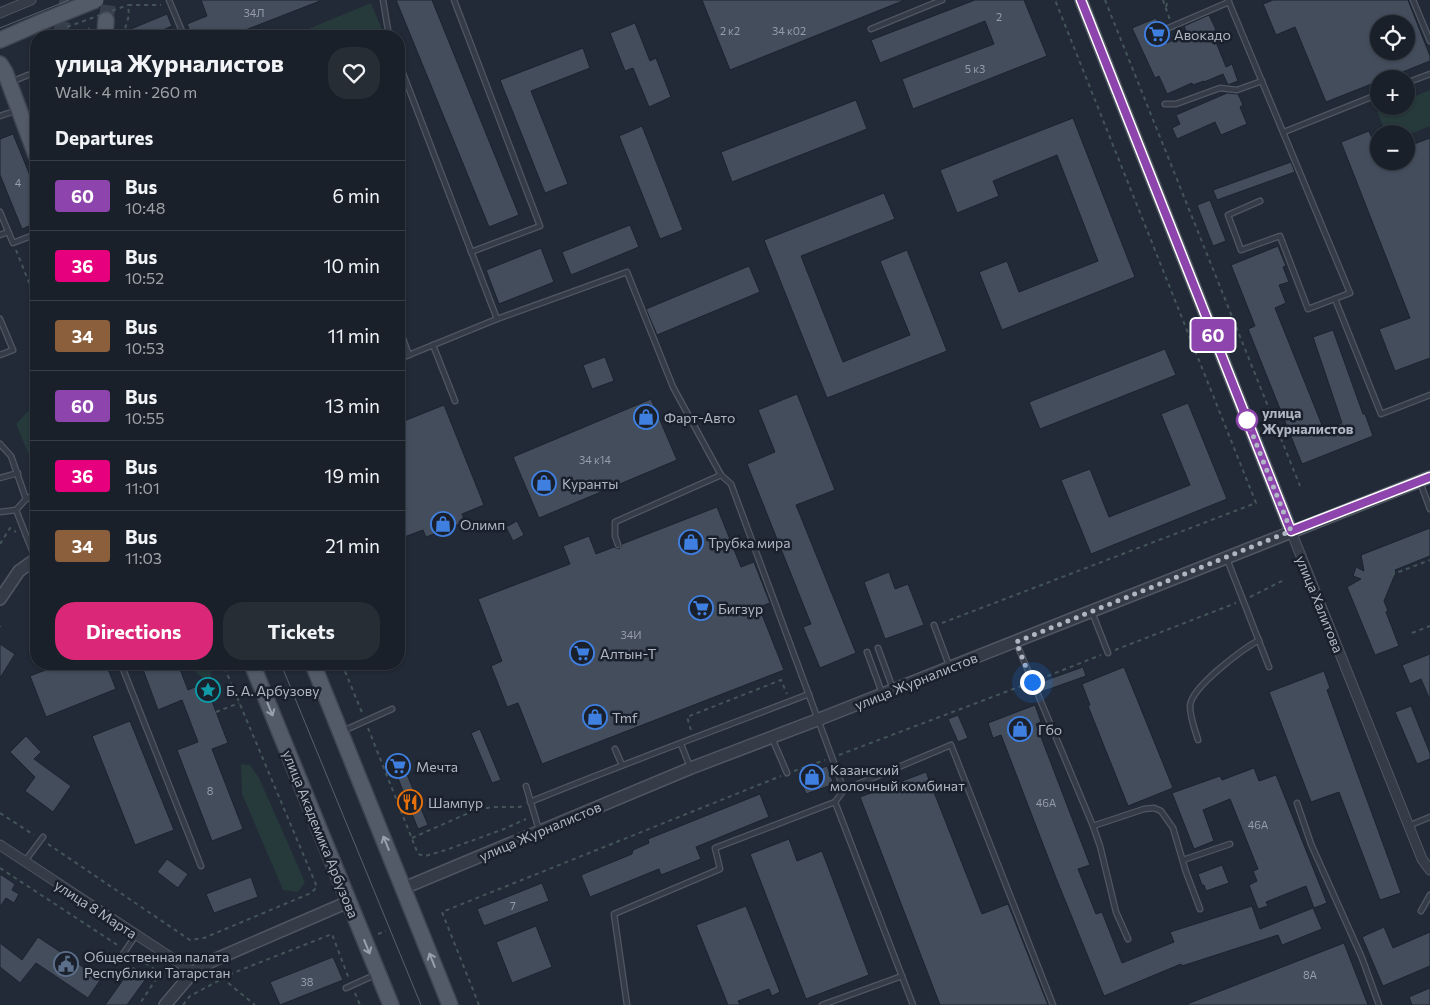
<!DOCTYPE html>
<html lang="en">
<head>
<meta charset="utf-8">
<style>
  :root { --surface:#1a2029; --page:#272d35; --text:#f1f3f6; --muted:#9fa3a8; --line:#383e46; --accent:#db2777 }
  body { margin:0; font-family:Commissioner,sans-serif; background:var(--page); color:var(--text); height:100vh; display:flex; flex-direction:column; font-size:19px; white-space:nowrap }
  * { box-sizing:border-box; margin:0 }
  p { font-size:16px; color:var(--muted) }
  .icon { flex:none; width:28px; height:28px; fill:none; stroke:currentColor; stroke-width:2; stroke-linecap:round; stroke-linejoin:round }
  .map { position:relative; flex:1; overflow:hidden }
  .sheet { position:absolute; left:30px; top:30px; width:375px; height:640px; display:flex; flex-direction:column; background:var(--surface); border-radius:20px; box-shadow:0 1px 4px #0004,0 0 0 1px var(--line) }
  .sheet>* { flex:none }
  .badge { padding:0 10px; border-radius:4px; font-size:18px; line-height:32px }
  .tools { position:absolute; left:1370px; top:15px; display:grid; gap:10px }
  .tools a { display:grid; place-items:center; width:45px; height:45px; border-radius:50%; background:var(--surface); box-shadow:0 1px 4px #0004,0 0 0 1px var(--line); font-size:25px }
  .you { position:absolute; width:25px; height:25px; margin:-12px; border:4px solid #fff; border-radius:50%; background:#1a73e8; box-shadow:0 0 0 8px #1a73e833 }
  .map>.badge { position:absolute; translate:-50% -50%; box-shadow:0 0 0 2px #fff }
  h2 { padding:0 25px; font-size:19px; line-height:45px }
  .round { display:grid; place-items:center; flex:none; width:52px; height:52px; border-radius:20px; background:var(--page) }
  .overview { display:flex; align-items:center; justify-content:space-between; height:85px; padding:0 25px }
  h1 { font-size:24px; font-weight:700; line-height:38px }
  .action { display:flex; gap:10px; margin-top:auto; padding:10px 25px }
  .action a { flex:1; height:58px; border-radius:20px; background:var(--accent); color:#fff; font-size:20px; font-weight:700; line-height:58px; text-align:center }
  .action a+a { background:var(--page); color:var(--text) }
  ul { padding:0; list-style:none }
  li { display:flex; align-items:center; gap:15px; height:70px; padding:0 25px; border-top:1px solid var(--line) }
  li div { flex:1 }
  li b { display:block; font-size:19px }
  li em { font-style:normal }
  li .badge { min-width:55px; font-weight:700; text-align:center }
  .map>svg:first-child { display:block }
  .green { fill:#26393b }
  .building { fill:#434d5c; stroke:#1c232f; fill-rule:evenodd }
  .lines { fill:none; stroke-linecap:round; stroke-linejoin:round }
  .primary-tunnel { stroke:#373f4c; stroke-width:15; stroke-dasharray:15 8; stroke-linecap:butt }
  .service-casing { stroke:#505763; stroke-width:7 }
  .minor-casing { stroke:#505763; stroke-width:11 }
  .tertiary-casing { stroke:#505763; stroke-width:14 }
  .primary-casing { stroke:#3e4551; stroke-width:18 }
  .path { stroke:#435558; stroke-width:2; stroke-dasharray:4 4; stroke-linecap:butt }
  .service { stroke:#353c48; stroke-width:4.5 }
  .minor { stroke:#353c48; stroke-width:9 }
  .tertiary { stroke:#353c48; stroke-width:11 }
  .primary { stroke:#535b68; stroke-width:15 }
  .tram { stroke:#57606f; stroke-width:1 }
  .primary-bridge-casing { stroke:#3e4551; stroke-width:18; stroke-linecap:butt }
  .path-bridge { stroke:#435558; stroke-width:2; stroke-dasharray:4 4; stroke-linecap:butt }
  .primary-bridge { stroke:#535b68; stroke-width:15 }
  .oneway { stroke:#99a0ad }
  .line-casing { stroke:#fff; stroke-width:11 }
  .line { stroke:#8e44ad; stroke-width:8 }
  .walk { stroke:#b0b7c4; stroke-width:5; stroke-dasharray:0 9 }
  .stop-dot { fill:#fff; stroke:#8e44ad; stroke-width:2.5 }
  .labels { text-anchor:middle; dominant-baseline:central; stroke-width:5; stroke-linejoin:round; paint-order:stroke }
  .number-label { font-size:11px; fill:#959caa }
  .poi-label { font-size:14px; fill:#b0b7c4; stroke:#1a212c; text-anchor:start }
  .stop-label { font-size:14px; font-weight:bold; fill:#b0b7c4; stroke:#1a212c; text-anchor:start }
  .street-label { font-size:14px; fill:#b0b7c4; stroke:#1a212c }
</style>
</head>
<body>
<div class="map">
<svg width="1430" height="1005" viewBox="0 0 1430 1005">
  <rect width="100%" height="100%" fill="#222a37"/>
  <g class="green">
    <path d="M371,3L383,32L371,36H291Z"/>
    <path d="M1430,90V126L1406,136V134H1387L1377,112L1391,106H1406V100Z"/>
    <path d="M36,403V472L16,424Z"/>
    <path d="M189,664H210L211,677L203,678L190,667Z"/>
    <path d="M241,764L250,765L259,778L305,882L298,892L283,890L242,794Z"/>
  </g>
  <g class="building">
    <path d="M201,0H320V1L230,36H192L187,24L207,16Z"/>
    <path d="M396,0H432L519,215L489,227Z"/>
    <path d="M702,0H905L730,70Z"/>
    <path d="M975,0H1024L1047,56L913,109L902,79L994,44L985,21L880,63L871,40Z"/>
    <path d="M1273,0H1408L1430,56V61L1385,79H1379V81L1326,102L1295,27L1276,35L1263,4ZM1379,24H1406V51H1379Z"/>
    <path d="M167,14L172,26L149,36H114Z"/>
    <path d="M1209,15L1216,30L1212,32L1226,67L1232,64L1238,81L1228,85L1223,74L1204,82V81L1193,85L1192,83L1167,94L1159,76L1155,78L1132,28L1156,18L1167,43L1187,33L1184,26Z"/>
    <path d="M635,23L650,61L656,58L671,97L649,107L633,68L625,71L610,33Z"/>
    <path d="M583,48L590,68L531,91L568,184L545,193L500,80Z"/>
    <path d="M1227,93L1238,94L1243,105L1240,107L1247,124L1221,135L1215,122L1177,139L1172,128L1180,124L1176,115Z"/>
    <path d="M856,100L867,129L732,182L721,152Z"/>
    <path d="M1073,118L1135,277L1002,330L979,272L1007,261L1019,292L1098,261L1057,155L993,181L999,196L957,213L940,170Z"/>
    <path d="M642,126L683,230L660,239L619,136Z"/>
    <path d="M1369,131L1379,156V161H1406V147L1430,138V358L1395,371L1379,329L1410,318L1341,142Z"/>
    <path d="M13,134L36,190V223L22,229L0,175V139Z"/>
    <path d="M1291,162L1295,172L1217,200L1213,190Z"/>
    <path d="M884,193L895,219L801,256L843,362L910,335L880,261L907,250L947,351L827,398L764,240Z"/>
    <path d="M1210,200L1226,241L1213,246L1197,205Z"/>
    <path d="M630,225L639,247L571,275L562,252Z"/>
    <path d="M1278,246L1286,266L1283,267L1289,282L1279,285L1286,303L1275,308L1324,430L1342,423L1313,337L1333,330L1363,414H1365L1373,436L1302,464L1248,329L1255,326L1231,265Z"/>
    <path d="M541,248L554,282L499,304L486,270Z"/>
    <path d="M749,266L760,292L657,335L646,309Z"/>
    <path d="M1165,349L1176,375L1040,429L1029,402Z"/>
    <path d="M605,357L614,381L592,389L583,365Z"/>
    <path d="M797,394L835,490L796,505L856,653L820,668L803,627L811,624L747,464L775,452L758,410Z"/>
    <path d="M651,399L677,460L539,518L513,457Z"/>
    <path d="M1188,403L1227,499L1091,554L1061,480L1090,469L1109,517L1190,485L1161,414Z"/>
    <path d="M444,405L484,505L462,514L465,522L426,537L423,530L399,539V423Z"/>
    <path d="M717,507L741,567L754,562L770,603L759,607L784,670L542,764L518,703L507,707L499,686L491,666L502,661L478,599L570,564L563,546L589,536L596,554L614,547L619,549L621,547L622,544Z"/>
    <path d="M517,521L524,535L513,541L506,527Z"/>
    <path d="M1430,528V556L1395,570L1396,572L1384,601L1388,611L1386,612L1399,646L1375,655L1347,587L1361,579L1353,576L1356,567L1364,571L1361,555Z"/>
    <path d="M889,572L895,589L908,584L924,625L885,639L864,582Z"/>
    <path d="M0,644L15,654L0,678Z"/>
    <path d="M1430,654V700L1421,679L1410,684L1402,665Z"/>
    <path d="M61,664H106L116,689L46,717L30,676Z"/>
    <path d="M141,664H178L188,690L205,683L228,743L212,749L243,829L212,841L177,750L198,742L182,700L158,710Z"/>
    <path d="M1083,667L1086,676L1041,692L1038,683Z"/>
    <path d="M1124,667L1173,788L1128,806L1088,706L1090,705L1082,684Z"/>
    <path d="M1324,671L1330,688L1327,690L1401,893L1380,900L1339,792L1311,802L1269,692Z"/>
    <path d="M1035,705L1041,722L1036,724L1090,865L1078,869L1096,914L1102,912L1122,963L1174,942L1170,932L1252,906L1260,929L1313,908L1322,929L1282,945L1278,935L1182,966L1181,964L1104,996L1056,878L1001,735L993,738L988,723Z"/>
    <path d="M1411,706L1430,753V759L1417,764L1395,712Z"/>
    <path d="M958,715L968,738L958,742L948,719Z"/>
    <path d="M130,721L174,830L135,845L92,736Z"/>
    <path d="M480,729L501,780L492,783L471,733Z"/>
    <path d="M26,736L41,752L34,759L71,786L53,812L25,791L35,777L10,752Z"/>
    <path d="M401,760L428,825L418,829L392,763Z"/>
    <path d="M827,766L834,784L806,794L799,776Z"/>
    <path d="M1254,768L1259,781L1276,775L1327,903L1314,908L1306,886L1266,902L1268,906L1258,909L1249,885L1257,881L1253,871L1258,869L1230,799L1203,810L1214,841L1194,849L1172,793L1220,776L1222,780Z"/>
    <path d="M926,772L982,914L1008,904L1048,1005H940L860,797Z"/>
    <path d="M760,794L769,817L696,847L701,859L661,875L659,869L590,897L581,875L632,854L633,850L649,843L648,839Z"/>
    <path d="M789,839L797,861L822,851L869,975L806,999L750,854Z"/>
    <path d="M167,859L188,874L178,888L157,872Z"/>
    <path d="M1222,865L1229,883L1206,891L1204,885H1202L1198,874Z"/>
    <path d="M0,874L15,884L12,890L19,894L14,903L6,898L0,907Z"/>
    <path d="M251,877L258,897L214,913L206,894Z"/>
    <path d="M542,883L549,901L484,926L477,909Z"/>
    <path d="M746,906L780,992L772,996L769,989L738,1001L740,1005H728L696,925Z"/>
    <path d="M536,926L552,967L512,983L496,942Z"/>
    <path d="M1384,927L1393,948L1430,932V966L1383,986L1362,937Z"/>
    <path d="M38,937L101,979L88,998L36,963L20,983L0,967V943L22,960Z"/>
    <path d="M1344,943L1368,1005H1187V1004Z"/>
    <path d="M333,957L343,980L280,1005L270,982Z"/>
    <path d="M133,966L148,976L127,1005H105Z"/>
    <path d="M1430,988V1005H1412L1409,997Z"/>
  </g>
  <g class="lines">
    <g class="primary-tunnel">
      <path d="M106,20L109,0"/>
      <path d="M60,36L67,0"/>
    </g>
    <defs>
      <g id="service">
        <path d="M169,0L184,36"/>
        <path d="M383,0L389,36"/>
        <path d="M454,0L540,226L471,252"/>
        <path d="M1228,0L1350,293L1308,309L1280,236L1241,250L1228,215L1260,201"/>
        <path d="M1413,0L1430,41"/>
        <path d="M871,29L942,0"/>
        <path d="M1166,29L1229,2"/>
        <path d="M399,63L497,319"/>
        <path d="M11,82L28,75"/>
        <path d="M1406,83L1430,74"/>
        <path d="M1165,104H1176L1220,88L1237,90L1262,81"/>
        <path d="M0,116L18,110"/>
        <path d="M1284,132L1379,94"/>
        <path d="M0,212L13,243L36,234"/>
        <path d="M0,235L8,232"/>
        <path d="M1335,299L1381,414L1430,395"/>
        <path d="M0,319L13,350L0,355"/>
        <path d="M399,328L409,355"/>
        <path d="M433,345L455,401"/>
        <path d="M399,359L497,319L627,272L673,387L721,475L731,484L844,790L835,802L715,848L720,869L614,914L627,1005"/>
        <path d="M0,444L11,456L26,499"/>
        <path d="M0,478L18,473"/>
        <path d="M1420,482L1430,509"/>
        <path d="M16,510L35,558"/>
        <path d="M0,512L16,510L26,499L36,494"/>
        <path d="M618,545L615,536V522L721,475"/>
        <path d="M1227,559L1269,667"/>
        <path d="M1092,612L1108,653"/>
        <path d="M934,625L950,668"/>
        <path d="M1016,642L1093,826L1100,846L1116,912L1128,939"/>
        <path d="M878,648L893,689"/>
        <path d="M867,652L882,693"/>
        <path d="M121,664L201,866"/>
        <path d="M343,731L392,709"/>
        <path d="M772,738L787,773"/>
        <path d="M1198,740C1195,730 1190,717 1190,706C1191,687 1243,649 1259,640"/>
        <path d="M681,744L690,767"/>
        <path d="M615,749L622,765"/>
        <path d="M526,786L539,830"/>
        <path d="M844,790L951,745L1053,1005"/>
        <path d="M530,802C623,764 716,730 809,694"/>
        <path d="M835,802L913,1005"/>
        <path d="M1297,803L1311,844L1362,958L1379,1005"/>
        <path d="M1093,826L1144,809L1154,808L1161,811L1173,828L1186,872L1200,909"/>
        <path d="M1408,826L1430,817"/>
        <path d="M1183,860L1230,844"/>
        <path d="M25,861L43,837"/>
        <path d="M1421,911L1430,895"/>
        <path d="M123,954L136,935"/>
        <path d="M346,988L377,974"/>
        <path d="M822,1005L902,976"/>
      </g>
      <g id="minor">
        <path d="M0,13L31,0"/>
        <path d="M1291,531L1422,859L1430,870"/>
        <path d="M0,845L193,972"/>
      </g>
      <g id="tertiary">
        <path d="M1081,0L1291,531"/>
        <path d="M0,599L19,571L36,559"/>
        <path d="M404,888L691,768L817,720L1430,477"/>
        <path d="M165,1005L193,972L214,960L348,902"/>
      </g>
      <g id="primary">
        <path d="M105,36L106,20"/>
        <path d="M0,40L46,20"/>
        <path d="M0,64L5,72L36,155"/>
        <path d="M252,664L391,1005"/>
        <path d="M313,664L450,1005"/>
      </g>
    </defs>
    <use href="#service" class="service-casing"/>
    <use href="#minor" class="minor-casing"/>
    <use href="#tertiary" class="tertiary-casing"/>
    <use href="#primary" class="primary-casing"/>
    <g class="path">
      <path d="M1105,0L1300,486"/>
      <path d="M1163,0L1170,20"/>
      <path d="M1166,7L1168,0"/>
      <path d="M123,36L129,15L128,5H161"/>
      <path d="M32,167L36,179"/>
      <path d="M16,250L36,300"/>
      <path d="M31,488L36,478"/>
      <path d="M0,544L10,528L16,532"/>
      <path d="M1391,575L1430,560"/>
      <path d="M1250,597L1286,579"/>
      <path d="M942,623L1256,503L1055,0"/>
      <path d="M0,627V626"/>
      <path d="M1412,633L1430,626"/>
      <path d="M1115,650L1236,603"/>
      <path d="M342,664L363,715"/>
      <path d="M1040,679L1101,655"/>
      <path d="M216,712L239,703"/>
      <path d="M368,728L418,854L425,856L446,850L504,829L526,819"/>
      <path d="M691,730L687,717L781,680L787,694"/>
      <path d="M839,755L1024,685"/>
      <path d="M794,771L825,760"/>
      <path d="M0,813L34,835"/>
      <path d="M412,838L473,811L492,807H519L523,806"/>
      <path d="M48,844L190,940L204,938L311,893L317,887L223,664"/>
      <path d="M0,868L119,946"/>
      <path d="M378,934L386,931"/>
      <path d="M132,954L160,973L139,1005"/>
      <path d="M222,978L255,1005"/>
      <path d="M355,993L360,1005"/>
      <path d="M183,1005L190,996L233,973L332,934L349,979"/>
      <path d="M479,1005L442,912L781,776"/>
    </g>
    <use href="#service" class="service"/>
    <use href="#minor" class="minor"/>
    <use href="#tertiary" class="tertiary"/>
    <use href="#primary" class="primary"/>
    <g class="tram">
      <path d="M0,28L69,0"/>
      <path d="M78,36L79,32"/>
      <path d="M88,36L89,28"/>
      <path d="M281,664L421,1005"/>
    </g>
    <defs>
      <path id="primary-bridge" d="M46,20L96,0"/>
    </defs>
    <use href="#primary-bridge" class="primary-bridge-casing"/>
    <path class="path-bridge" d="M67,27L128,5"/>
    <use href="#primary-bridge" class="primary-bridge"/>
  </g>
  <defs><path id="oneway-shaft" d="M-6 0H5M1.5-3L5.5 0L1.5 3" fill="none" stroke-width="1.6" stroke-linecap="round" stroke-linejoin="round" transform="scale(1.25)"/></defs>
  <g class="oneway">
    <use href="#oneway-shaft" transform="translate(270 709) rotate(68)"/>
    <use href="#oneway-shaft" transform="translate(386 843) rotate(-112)"/>
    <use href="#oneway-shaft" transform="translate(367 947) rotate(68)"/>
    <use href="#oneway-shaft" transform="translate(432 960) rotate(-112)"/>
  </g>
  <g class="lines">
    <defs>
      <path id="line" d="M1081,0L1291,531L1430,477"/>
    </defs>
    <use href="#line" class="line-casing"/>
    <use href="#line" class="line"/>
    <path class="walk" d="M1032,682L1016,642L1291,531L1246,418L1247,420"/>
  </g>
  <defs>
    <symbol id="supermarket-ring" viewBox="-11 -11 22 22"><circle r="9.5" fill="#1a212c" stroke="#3f7fe0" stroke-width="1.5"/><path d="M-6-5.5h2.5l.6 2H6L4.5 2H-2.5L-4.4-4H-6ZM-1.5 3.2a1.3 1.3 0 1 0 .1 0ZM3 3.2a1.3 1.3 0 1 0 .1 0Z" fill="#3f7fe0"/></symbol>
    <symbol id="shop-ring" viewBox="-11 -11 22 22"><circle r="9.5" fill="#1a212c" stroke="#3f7fe0" stroke-width="1.5"/><path d="M-5-2.5h2.3a2.7 3.5 0 0 1 5.4 0H5L5.5 6h-11ZM-1.5-2.5h3a1.5 2.3 0 0 0-3 0Z" fill="#3f7fe0"/></symbol>
    <symbol id="sight-ring" viewBox="-11 -11 22 22"><circle r="9.5" fill="#1a212c" stroke="#0f9aa8" stroke-width="1.5"/><path d="M0-6L1.8-2.2L6-1.7L2.9 1.2L3.7 5.4L0 3.3L-3.7 5.4L-2.9 1.2L-6-1.7L-1.8-2.2Z" fill="#0f9aa8"/></symbol>
    <symbol id="restaurant-ring" viewBox="-11 -11 22 22"><circle r="9.5" fill="#1a212c" stroke="#e8710a" stroke-width="1.5"/><path d="M-5-6h1v4h1v-4h1v4h1v-4h1v5L-1.5 .5V6h-2V.5L-5-1ZM5-6V6H3V1.5H1.5Q1.5-4 5-6Z" fill="#e8710a"/></symbol>
    <symbol id="civic-ring" viewBox="-11 -11 22 22"><circle r="9.5" fill="#1a212c" stroke="#5c6f8a" stroke-width="1.5"/><path d="M-.6-6.5H3V-4.5H.6V-3L4-1V1h2V6H-6V1h2V-1L-.6-3ZM-1.2 2.5V6h2.4V2.5Z" fill="#5c6f8a"/></symbol>
  </defs>
  <g fill-rule="evenodd">
    <use href="#supermarket-ring" x="1143" y="20" width="28" height="28"/>
    <use href="#shop-ring" x="632" y="403" width="28" height="28"/>
    <use href="#shop-ring" x="530" y="469" width="28" height="28"/>
    <use href="#shop-ring" x="429" y="510" width="28" height="28"/>
    <use href="#shop-ring" x="677" y="528" width="28" height="28"/>
    <use href="#supermarket-ring" x="687" y="594" width="28" height="28"/>
    <use href="#supermarket-ring" x="568" y="639" width="28" height="28"/>
    <use href="#sight-ring" x="194" y="676" width="28" height="28"/>
    <use href="#shop-ring" x="581" y="703" width="28" height="28"/>
    <use href="#shop-ring" x="1006" y="715" width="28" height="28"/>
    <use href="#supermarket-ring" x="384" y="752" width="28" height="28"/>
    <use href="#shop-ring" x="798" y="763" width="28" height="28"/>
    <use href="#restaurant-ring" x="396" y="788" width="28" height="28"/>
    <use href="#civic-ring" x="52" y="950" width="28" height="28"/>
  </g>
  <circle class="stop-dot" cx="1247" cy="420" r="10"/>
  <g class="labels">
    <g class="number-label">
      <text x="254" y="12">34Л</text>
      <text x="999" y="16">2</text>
      <text x="730" y="30">2 к2</text>
      <text x="789" y="30">34 к02</text>
      <text x="975" y="68">5 к3</text>
      <text x="18" y="182">4</text>
      <text x="595" y="459">34 к14</text>
      <text x="631" y="634">34И</text>
      <text x="210" y="790">8</text>
      <text x="1046" y="802">46А</text>
      <text x="1258" y="824">46А</text>
      <text x="513" y="905">7</text>
      <text x="1310" y="974">8А</text>
      <text x="307" y="981">38</text>
    </g>
    <g class="poi-label">
      <text x="1174" y="34">Авокадо</text>
      <text x="664" y="417">Фарт-Авто</text>
      <text x="562" y="483">Куранты</text>
      <text x="460" y="524">Олимп</text>
      <text x="708" y="542">Трубка мира</text>
      <text x="718" y="608">Бигзур</text>
      <text x="600" y="653">Алтын-Т</text>
      <text x="226" y="690">Б. А. Арбузову</text>
      <text x="612" y="717">Tmf</text>
      <text x="1038" y="729">Гбо</text>
      <text x="416" y="766">Мечта</text>
      <text x="830" y="769">Казанский<tspan x="830" dy="16">молочный комбинат</tspan></text>
      <text x="428" y="802">Шампур</text>
      <text x="84" y="956">Общественная палата<tspan x="84" dy="16">Республики Татарстан</tspan></text>
    </g>
    <g class="stop-label">
      <text x="1262" y="412">улица<tspan x="1262" dy="16">Журналистов</tspan></text>
    </g>
    <g class="street-label">
      <text transform="translate(1320 604) rotate(68)">улица Халитова</text>
      <text transform="translate(916 681) rotate(-22)">улица Журналистов</text>
      <text transform="translate(540 831) rotate(-23)">улица Журналистов</text>
      <text transform="translate(321 834) rotate(68)">улица Академика Арбузова</text>
      <text transform="translate(96 909) rotate(33)">улица 8 Марта</text>
    </g>
  </g>
</svg>
<div class="tools">
<a><svg class="icon" aria-label="locate" viewBox="0 0 24 24"><circle cx="12" cy="12" r="6"/><path d="M12 2v4M12 18v4M2 12h4M18 12h4"/></svg></a>
<a>+</a>
<a>−</a>
</div>
<div class="you" style="left:1032px;top:682px"></div>
<b class="badge" style="left:1213px;top:335px;background:#8e44ad;color:#fff">60</b>
<section class="sheet">
<div class="overview"><div><h1>улица Журналистов</h1><p>Walk · 4 min · 260 m</p></div><a class="round"><svg class="icon" aria-label="heart" viewBox="0 0 24 24"><path d="M12 20l-8-8c-3-5 5-10 8-4 3-6 11-1 8 4z"/></svg></a></div>
<h2>Departures</h2>
<ul>
<li><span class="badge" style="background:#8e44ad;color:#fff">60</span><div><b>Bus</b><p>10:48</p></div><em>6 min</em></li>
<li><span class="badge" style="background:#e6007e;color:#fff">36</span><div><b>Bus</b><p>10:52</p></div><em>10 min</em></li>
<li><span class="badge" style="background:#8b5e3c;color:#fff">34</span><div><b>Bus</b><p>10:53</p></div><em>11 min</em></li>
<li><span class="badge" style="background:#8e44ad;color:#fff">60</span><div><b>Bus</b><p>10:55</p></div><em>13 min</em></li>
<li><span class="badge" style="background:#e6007e;color:#fff">36</span><div><b>Bus</b><p>11:01</p></div><em>19 min</em></li>
<li><span class="badge" style="background:#8b5e3c;color:#fff">34</span><div><b>Bus</b><p>11:03</p></div><em>21 min</em></li>
</ul>
<div class="action"><a>Directions</a><a>Tickets</a></div>
</section>
</div>
</body>
</html>
